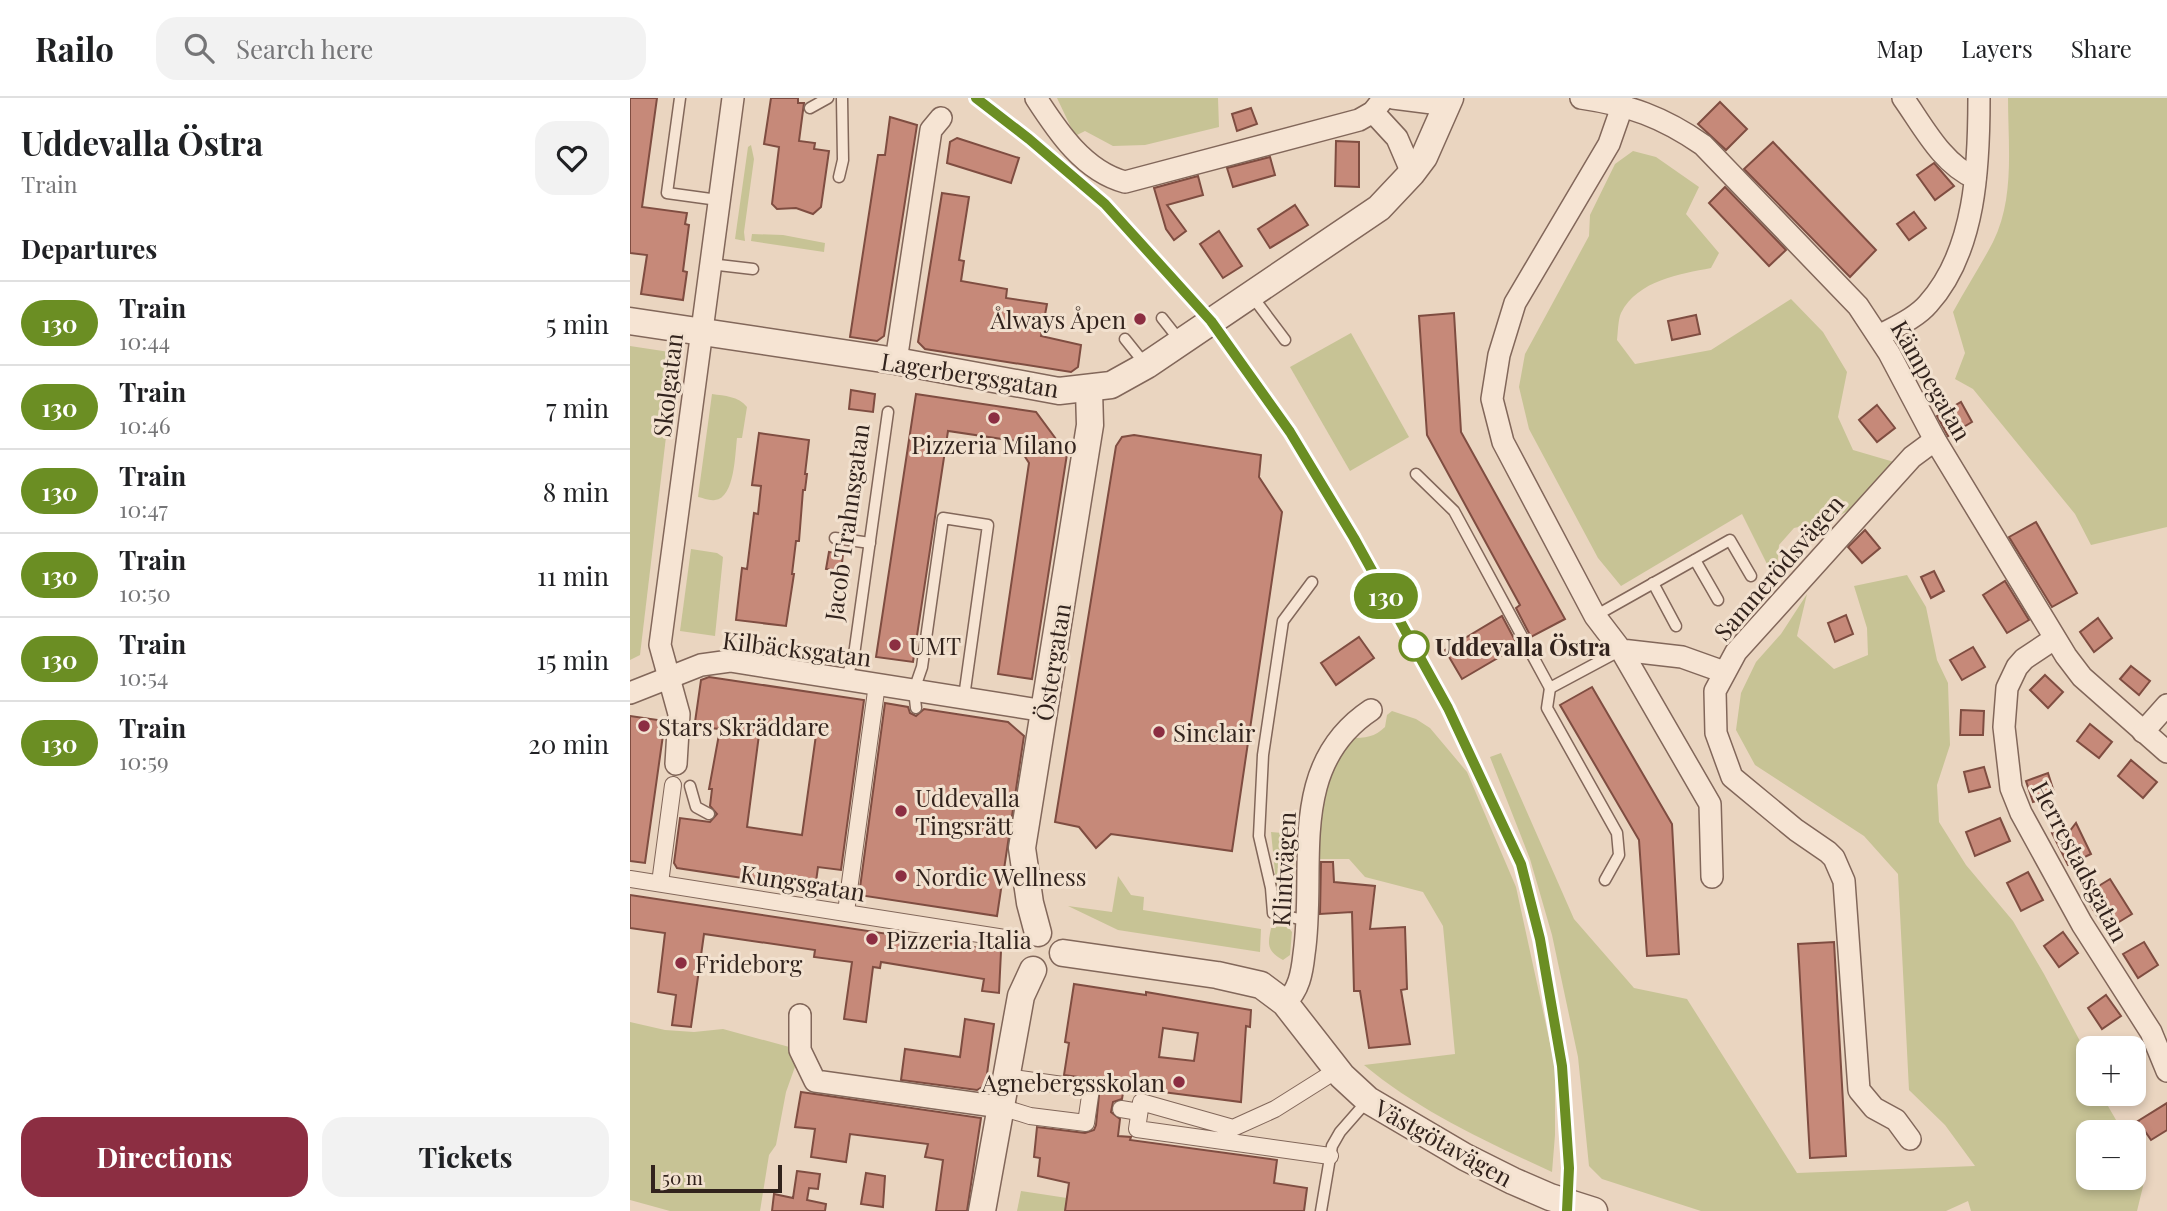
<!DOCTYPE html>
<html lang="en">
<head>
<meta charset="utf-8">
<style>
  :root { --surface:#fff; --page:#f2f2f2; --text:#202124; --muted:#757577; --line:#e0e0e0; --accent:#8c2e42 }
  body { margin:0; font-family:"Playfair Display",serif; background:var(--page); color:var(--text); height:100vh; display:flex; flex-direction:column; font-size:26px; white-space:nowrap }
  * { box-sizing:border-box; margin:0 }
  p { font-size:23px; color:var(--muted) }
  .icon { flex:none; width:38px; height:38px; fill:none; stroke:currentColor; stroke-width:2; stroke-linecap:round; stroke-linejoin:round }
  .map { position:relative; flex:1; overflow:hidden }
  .details { display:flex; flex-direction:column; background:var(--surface); width:630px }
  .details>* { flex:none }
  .badge { padding:0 14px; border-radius:23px; font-size:24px; line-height:46px }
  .buttons { position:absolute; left:1446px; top:938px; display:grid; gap:14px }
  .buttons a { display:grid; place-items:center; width:70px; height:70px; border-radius:14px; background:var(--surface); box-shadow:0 4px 10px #0003; font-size:35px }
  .scale { position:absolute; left:21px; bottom:18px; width:131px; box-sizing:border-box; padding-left:7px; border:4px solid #32231d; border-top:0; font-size:19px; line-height:24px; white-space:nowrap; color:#32231d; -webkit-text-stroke:5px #f2e1cf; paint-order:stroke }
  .map>.badge { position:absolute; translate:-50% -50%; box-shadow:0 0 0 4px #fff }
  h2 { padding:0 21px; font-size:26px; line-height:63px }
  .round { display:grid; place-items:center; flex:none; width:74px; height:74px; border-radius:21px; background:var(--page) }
  .headline { display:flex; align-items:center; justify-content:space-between; height:119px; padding:0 21px }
  h1 { font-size:33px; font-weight:700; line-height:52px }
  .action { display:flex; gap:14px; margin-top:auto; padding:14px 21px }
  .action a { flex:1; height:80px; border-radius:21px; background:var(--accent); color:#fff; font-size:28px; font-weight:700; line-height:80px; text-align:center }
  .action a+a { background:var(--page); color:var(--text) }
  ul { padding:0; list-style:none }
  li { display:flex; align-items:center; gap:21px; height:84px; padding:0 21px; border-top:2px solid var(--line) }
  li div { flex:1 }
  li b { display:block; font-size:26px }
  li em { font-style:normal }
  li .badge { min-width:77px; font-weight:700; text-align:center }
  header { display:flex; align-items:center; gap:42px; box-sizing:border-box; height:98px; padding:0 35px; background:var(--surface); border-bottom:2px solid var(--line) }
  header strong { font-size:33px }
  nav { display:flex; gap:38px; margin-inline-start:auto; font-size:24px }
  .search { width:490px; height:63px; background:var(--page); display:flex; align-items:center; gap:18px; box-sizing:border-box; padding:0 24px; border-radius:21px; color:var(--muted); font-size:26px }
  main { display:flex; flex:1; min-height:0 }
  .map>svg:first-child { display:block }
  .green { fill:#c7c395 }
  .building { fill:#c68979; stroke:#7f4d41; stroke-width:2; fill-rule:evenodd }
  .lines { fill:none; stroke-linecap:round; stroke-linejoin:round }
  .service-casing { stroke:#82675a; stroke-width:13 }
  .pedestrian-casing { stroke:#82675a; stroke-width:18 }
  .minor-casing { stroke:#82675a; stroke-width:24 }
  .tertiary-casing { stroke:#82675a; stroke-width:29 }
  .service { stroke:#f6e4d3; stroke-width:10 }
  .pedestrian { stroke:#f6e4d3; stroke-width:16 }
  .minor { stroke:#f6e4d3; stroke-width:21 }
  .tertiary { stroke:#f6e4d3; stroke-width:26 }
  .rail { stroke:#32231d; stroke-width:5; stroke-dasharray:12 12; stroke-linecap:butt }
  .line-casing { stroke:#fff; stroke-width:16 }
  .line { stroke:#6b8e23; stroke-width:10 }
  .poi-dot { fill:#8c2e42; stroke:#f2e1cf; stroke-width:2.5 }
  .stop-dot { fill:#fff; stroke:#6b8e23; stroke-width:3.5 }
  .labels { text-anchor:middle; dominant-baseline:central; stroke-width:6; stroke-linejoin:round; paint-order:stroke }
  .poi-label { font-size:24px; fill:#32231d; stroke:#f2e1cf; text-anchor:start }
  .street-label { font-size:24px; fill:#32231d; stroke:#f2e1cf }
  .stop-label { font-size:24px; font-weight:bold; fill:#32231d; stroke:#f2e1cf; text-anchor:start }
</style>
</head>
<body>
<header>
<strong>Railo</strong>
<div class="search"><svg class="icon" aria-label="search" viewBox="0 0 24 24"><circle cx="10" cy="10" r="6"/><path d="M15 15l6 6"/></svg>Search here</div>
<nav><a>Map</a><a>Layers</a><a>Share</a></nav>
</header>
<main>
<section class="details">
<div class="headline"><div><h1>Uddevalla Östra</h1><p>Train</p></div><a class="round"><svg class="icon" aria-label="heart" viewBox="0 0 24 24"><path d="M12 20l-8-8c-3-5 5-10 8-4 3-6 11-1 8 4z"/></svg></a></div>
<h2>Departures</h2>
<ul>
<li><span class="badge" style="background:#6b8e23;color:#fff">130</span><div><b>Train</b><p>10:44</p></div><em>5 min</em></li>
<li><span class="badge" style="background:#6b8e23;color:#fff">130</span><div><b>Train</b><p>10:46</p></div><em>7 min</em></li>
<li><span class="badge" style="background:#6b8e23;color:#fff">130</span><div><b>Train</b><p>10:47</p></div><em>8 min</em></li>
<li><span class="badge" style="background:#6b8e23;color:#fff">130</span><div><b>Train</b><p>10:50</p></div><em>11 min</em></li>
<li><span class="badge" style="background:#6b8e23;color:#fff">130</span><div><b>Train</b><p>10:54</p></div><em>15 min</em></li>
<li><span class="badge" style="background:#6b8e23;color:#fff">130</span><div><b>Train</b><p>10:59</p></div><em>20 min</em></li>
</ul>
<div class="action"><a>Directions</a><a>Tickets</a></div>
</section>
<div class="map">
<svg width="1537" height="1113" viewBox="0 0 1537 1113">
  <rect width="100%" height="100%" fill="#ead5c0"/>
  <g class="green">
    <path d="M427,0H588L589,29L515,47L483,48L455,33L445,38Z"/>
    <path d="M1378,0H1537V429L1461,447L1445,416L1343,291L1325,281L1335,255L1323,214C1336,190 1351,167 1363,144C1385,100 1378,47 1378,0Z"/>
    <path d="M121,47L124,61L114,134L115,143L105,141L118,49Z"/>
    <path d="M1003,53L1026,59L1069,89L1056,116L1089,155L1081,170C1050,176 1008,182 991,215C988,222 988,234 987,242L1005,266L1081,252L1161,201L1193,234L1217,274L1208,319L1223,352L1264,364L1222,411L1200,422L1164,430L1149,447L1146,484L1112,416L991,488L968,460L899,331L889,289L895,256L959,138L960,117L985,66Z"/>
    <path d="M122,136L153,137L195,145L194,154L121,143Z"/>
    <path d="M721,235L779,339L720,373L660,269Z"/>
    <path d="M0,248L46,255L10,557L0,562Z"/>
    <path d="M82,296C95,298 108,298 117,309L112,340H107C105,355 105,400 85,402C80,403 73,400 68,399Z"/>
    <path d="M61,451L87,455L93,459L85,538L50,533Z"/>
    <path d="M1277,477L1296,509L1307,562L1318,585L1320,647L1307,687L1309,724L1336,767L1383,823L1414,876L1451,945L1458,971V996H1471L1493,1034H1458V1080H1503V1053L1516,1076L1507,1113H1341L1338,1103L1316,1113H1071L972,1081L959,1068L948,959L922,837L900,761L860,659L871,655L944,821L1004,890L1057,901L1167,1075L1345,1068L1315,1027L1279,992L1268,776L1234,738L1125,667L1106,632L1111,595L1126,564L1151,536L1177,496L1167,538L1204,571L1238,557L1237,530L1224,488Z"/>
    <path d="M762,613L786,621L800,630L837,674L886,789L925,968V1037L922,1074C857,1044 789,1013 734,967L825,956L813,828L793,794L735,779L719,761H685C682,714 695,679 721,640C735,640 745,639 755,629L757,617Z"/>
    <path d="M641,734L664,736L663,808L651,810L648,805Z"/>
    <path d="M488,778L501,797L514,799L513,812L631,831L630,854L488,832L438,808L482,814Z"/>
    <path d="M642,826L658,829L662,834L660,857L653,862C635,852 638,845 642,826Z"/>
    <path d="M0,924L35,932L64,934L93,931L163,950L166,966L156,994L146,1047L139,1057L130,1113H40L0,1102Z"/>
    <path d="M391,1093L437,1100L435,1113H387Z"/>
  </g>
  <g class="building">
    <path d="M0,0H27L12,109L57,115L55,126L59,127L53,173L57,174L53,202L11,196L17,157L0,155Z"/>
    <path d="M141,0H168V5H174L169,43L185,45L184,51L199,53L191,109L183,116L166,110L147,111L142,106L149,49L134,46Z"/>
    <path d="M1090,4L1117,31L1096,52L1068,26Z"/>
    <path d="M621,10L627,26L607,33L602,16Z"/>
    <path d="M260,19L287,27L254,238L247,243L220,239L248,57H255Z"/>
    <path d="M327,40L389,60L381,85L317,65L320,44Z"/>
    <path d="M706,43L729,44V89L705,88Z"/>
    <path d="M1143,44L1246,152L1220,179L1114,71Z"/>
    <path d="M640,59L645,77L603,89L597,70Z"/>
    <path d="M1304,65L1324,88L1305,102L1287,77Z"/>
    <path d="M568,78L573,97L537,107L556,133L544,142L536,131L524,90Z"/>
    <path d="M1095,89L1156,152L1139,168L1079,105Z"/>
    <path d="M312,95L339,99L329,162L334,163L331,183L377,191L376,200L417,206L411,238L451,247L448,269L441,274L295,251L288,244Z"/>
    <path d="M665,107L678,127L640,150L628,131Z"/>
    <path d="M1284,114L1296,130L1279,142L1267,126Z"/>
    <path d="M589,133L612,168L593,180L570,146Z"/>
    <path d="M824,215L831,334L935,521L901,539L886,510L890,507L797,337L789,218Z"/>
    <path d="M1066,217L1070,236L1042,242L1038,223Z"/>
    <path d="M221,292L245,296L243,314L219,311Z"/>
    <path d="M286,296L406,314L437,356L402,581L368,576L399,365L385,343L318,333L283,564L246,559Z"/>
    <path d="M1331,304L1342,324L1318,338L1307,318Z"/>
    <path d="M1247,307L1265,330L1247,344L1229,322Z"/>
    <path d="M129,335L179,342L175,376H177L175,392H173L169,443H166L162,476H164L156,528L106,522L112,470L117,471L124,415L128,416L131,388L122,387Z"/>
    <path d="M504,337L631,357L629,379L652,414L602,753L481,736L466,750L449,729L425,724L486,348L492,339Z"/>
    <path d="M1406,424L1447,495L1422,509L1379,439Z"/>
    <path d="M1235,432L1250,450L1232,465L1218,449Z"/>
    <path d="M199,454L213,456L211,473L196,471Z"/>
    <path d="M1304,473L1314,493L1301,500L1291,479Z"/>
    <path d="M1375,483L1399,522L1377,535L1353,497Z"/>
    <path d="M1216,517L1223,536L1205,544L1198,525Z"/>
    <path d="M872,518L888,548L832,581L815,552Z"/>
    <path d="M1468,520L1482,540L1464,554L1450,534Z"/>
    <path d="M729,539L744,560L706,587L691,565Z"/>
    <path d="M1343,549L1355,569L1332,582L1320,562Z"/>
    <path d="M1501,568L1520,583L1509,597L1490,581Z"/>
    <path d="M1415,577L1433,594L1418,610L1400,592Z"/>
    <path d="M79,579L234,602L211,772L188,769L185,791L47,770L44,765L50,720L80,724L87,716L80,708L82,691H79L90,631L68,629L65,624L71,582ZM130,629L186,637L172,737L117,729Z"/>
    <path d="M962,589L1042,726L1049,856L1017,858L1009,742L930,607Z"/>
    <path d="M255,605L278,609L280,615L286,618L294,611L378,624L394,638L367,818L229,797Z"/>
    <path d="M1331,612L1354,613L1353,637H1330Z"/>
    <path d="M0,618L35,623L15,765L0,763Z"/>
    <path d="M1460,626L1482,644L1469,660L1447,643Z"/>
    <path d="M1501,662L1527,684L1513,700L1488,678Z"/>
    <path d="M1354,669L1360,689L1339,694L1334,674Z"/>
    <path d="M1418,675L1425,697L1403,704L1396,683Z"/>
    <path d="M1370,720L1380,743L1345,758L1336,734Z"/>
    <path d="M1446,725L1461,756L1438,767L1422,735L1434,729L1439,734Z"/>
    <path d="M691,764H703L704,784L745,788L740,831L775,829L777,891L771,892L780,946L739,950L730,893H724L722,814L690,816Z"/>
    <path d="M1398,774L1413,802L1391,813L1377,785Z"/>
    <path d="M1480,781L1502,816L1476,832L1454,797Z"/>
    <path d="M0,797L371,853L369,895L352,893L354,881L251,864L250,870L243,869L236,924L214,921L222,864L184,859L185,852L74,836L61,929L42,927L46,897L28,894L35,835L0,830Z"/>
    <path d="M1433,834L1448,855L1429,869L1414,848Z"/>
    <path d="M1204,844L1216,1058L1180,1060L1168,846Z"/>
    <path d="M1514,844L1528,867L1508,880L1493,856Z"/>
    <path d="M444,886L516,897V894L621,912L620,929L616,928L611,1004L494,989L492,1001L483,1004L481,1014L490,1021L488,1038L501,1039L500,1042L647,1062L644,1085L677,1090L674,1113H435L439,1085L408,1078L410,1060L404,1059L407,1029L455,1035L464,1032L466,1027L470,987L462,981L434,977L439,945L435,944ZM533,930L568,935L564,963L529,959Z"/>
    <path d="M1476,897L1491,918L1472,931L1458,910Z"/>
    <path d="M335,921L364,926L356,983L352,989L347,992L271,982L275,951L330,959Z"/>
    <path d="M171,994L351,1020L337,1113H306L313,1062L295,1059L298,1046L220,1036L216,1064L181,1059L185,1031L165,1029Z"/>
    <path d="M1537,1005V1032L1521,1042L1508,1023Z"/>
    <path d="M167,1073L190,1076L188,1091L179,1090L177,1102L196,1106L195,1113H142L144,1096L163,1100Z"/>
    <path d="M236,1075L255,1078L253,1109L231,1106Z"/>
  </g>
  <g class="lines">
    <defs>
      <g id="service">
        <path d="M50,0L37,95L88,102"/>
        <path d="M180,10L198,0"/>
        <path d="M209,79L213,62L212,0"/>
        <path d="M80,166L123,171"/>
        <path d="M622,198L655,242"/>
        <path d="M532,220L551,244"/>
        <path d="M495,241L515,266"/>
        <path d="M786,376L824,413L920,590L991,552"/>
        <path d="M205,440L240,445"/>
        <path d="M1065,462L1088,502"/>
        <path d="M1023,485L1046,528"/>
        <path d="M965,518L1100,442L1121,478"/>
        <path d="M216,582L224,557L258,314"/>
        <path d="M920,590L917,610L987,735L989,757L975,782"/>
        <path d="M286,610L284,592L292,569L313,420L358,427L334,599"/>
        <path d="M60,688L66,709L79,716"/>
        <path d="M678,823L643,815L641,790L629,738L633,657L653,523L682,484"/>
        <path d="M691,1113L702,1048L710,1034L738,1002"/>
      </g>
      <g id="pedestrian">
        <path d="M0,781L381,841"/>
        <path d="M30,785L43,687"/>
        <path d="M216,814L247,586"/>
        <path d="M371,1009L400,1018L456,1025L461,991L376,979"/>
        <path d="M491,1011L509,1014"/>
        <path d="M700,1058L507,1031L511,1004L603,1030L645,1011L707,972"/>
      </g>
      <g id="minor">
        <path d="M406,0C428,34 454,73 495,84L729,22L743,14L754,0"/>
        <path d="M763,0L818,7"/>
        <path d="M951,0C999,7 1033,19 1073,47L1228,208L1259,255L1305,342L1436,558L1452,579L1537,654"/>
        <path d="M1273,0C1293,28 1312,66 1345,80"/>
        <path d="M993,6L979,46L885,205L869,257L862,301L873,344L965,518L991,552L1052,559L1094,574"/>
        <path d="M743,14L767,40L782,75"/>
        <path d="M1249,238C1265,229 1286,220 1298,206C1346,153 1349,67 1349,0"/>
        <path d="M266,263L301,32L311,20"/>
        <path d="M1424,541L1394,561L1387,569L1377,590L1374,629L1381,690L1391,715L1452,826L1521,934L1537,973"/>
        <path d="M991,552L1080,706L1082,779"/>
        <path d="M0,595L71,567L100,563L415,613"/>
        <path d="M1513,634L1537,607"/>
        <path d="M46,666L49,616L30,547L103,0"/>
        <path d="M655,905C669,892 672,875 674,856C687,770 655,669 741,612"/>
        <path d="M170,917V952L185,983L371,1009"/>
        <path d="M1280,1041L1266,1022L1244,1010L1229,992L1214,783L1204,760L1198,754L1166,732L1102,679L1086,635L1085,593L1106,554L1282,359L1305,342"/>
      </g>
      <g id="tertiary">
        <path d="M0,223L266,263L429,293L481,287L517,267L749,110L782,75L794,59L820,0"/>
        <path d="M408,835L400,805L392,750L460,327L459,292"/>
        <path d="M433,855L587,877L631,887L655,905L712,978L738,1002L835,1059L883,1083L920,1099L964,1113"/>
        <path d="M352,1113L391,898L403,872"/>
      </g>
    </defs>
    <use href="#service" class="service-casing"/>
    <use href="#pedestrian" class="pedestrian-casing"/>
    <use href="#minor" class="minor-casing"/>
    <use href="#tertiary" class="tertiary-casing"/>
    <use href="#service" class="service"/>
    <use href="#pedestrian" class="pedestrian"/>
    <use href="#minor" class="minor"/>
    <use href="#tertiary" class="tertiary"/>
    <path class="rail" d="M346,0L399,41L475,106L581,223L660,334L724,440L818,610L891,766L910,841L932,968L939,1070L937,1113"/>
  </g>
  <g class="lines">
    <defs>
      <path id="line" d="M346,0L399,41L475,106L581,223L660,334L724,440L818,610L891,766L910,841L932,968L939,1070L937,1113"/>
    </defs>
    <use href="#line" class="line-casing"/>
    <use href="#line" class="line"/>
  </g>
  <g class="poi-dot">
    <circle cx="510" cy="221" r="7"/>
    <circle cx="364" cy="320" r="7"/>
    <circle cx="265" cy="547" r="7"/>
    <circle cx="14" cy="628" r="7"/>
    <circle cx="529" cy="634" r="7"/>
    <circle cx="271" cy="713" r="7"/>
    <circle cx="271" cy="778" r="7"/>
    <circle cx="242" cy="841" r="7"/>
    <circle cx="51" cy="865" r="7"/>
    <circle cx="549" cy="984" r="7"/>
  </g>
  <circle class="stop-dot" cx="784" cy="548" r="14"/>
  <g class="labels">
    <g class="poi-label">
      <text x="496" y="221" text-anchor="end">Ålways Åpen</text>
      <text x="364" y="346" text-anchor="middle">Pizzeria Milano</text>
      <text x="279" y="547">UMT</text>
      <text x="28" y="628">Stars Skräddare</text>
      <text x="543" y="634">Sinclair</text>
      <text x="285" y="699">Uddevalla<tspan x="285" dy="28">Tingsrätt</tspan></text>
      <text x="285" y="778">Nordic Wellness</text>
      <text x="256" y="841">Pizzeria Italia</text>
      <text x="65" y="865">Frideborg</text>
      <text x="535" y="984" text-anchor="end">Agnebergsskolan</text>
    </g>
    <g class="street-label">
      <text transform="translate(340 276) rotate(9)">Lagerbergsgatan</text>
      <text transform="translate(1302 282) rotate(60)">Kämpegatan</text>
      <text transform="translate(37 287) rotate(-83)">Skolgatan</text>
      <text transform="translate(216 424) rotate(-82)">Jacob Trahnsgatan</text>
      <text transform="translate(1148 469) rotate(-49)">Samnerödsvägen</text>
      <text transform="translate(167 550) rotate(7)">Kilbäcksgatan</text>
      <text transform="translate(422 564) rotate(-81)">Östergatan</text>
      <text transform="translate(1451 763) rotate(62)">Herrestadsgatan</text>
      <text transform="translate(653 771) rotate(-87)">Klintvägen</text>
      <text transform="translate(173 784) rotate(9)">Kungsgatan</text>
      <text transform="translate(814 1044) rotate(29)">Västgötavägen</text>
    </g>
    <g class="stop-label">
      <text x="805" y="548">Uddevalla Östra</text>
    </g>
  </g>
</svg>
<div class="buttons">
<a>+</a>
<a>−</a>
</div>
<div class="scale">50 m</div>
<b class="badge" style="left:756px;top:498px;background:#6b8e23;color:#fff">130</b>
</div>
</main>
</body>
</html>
